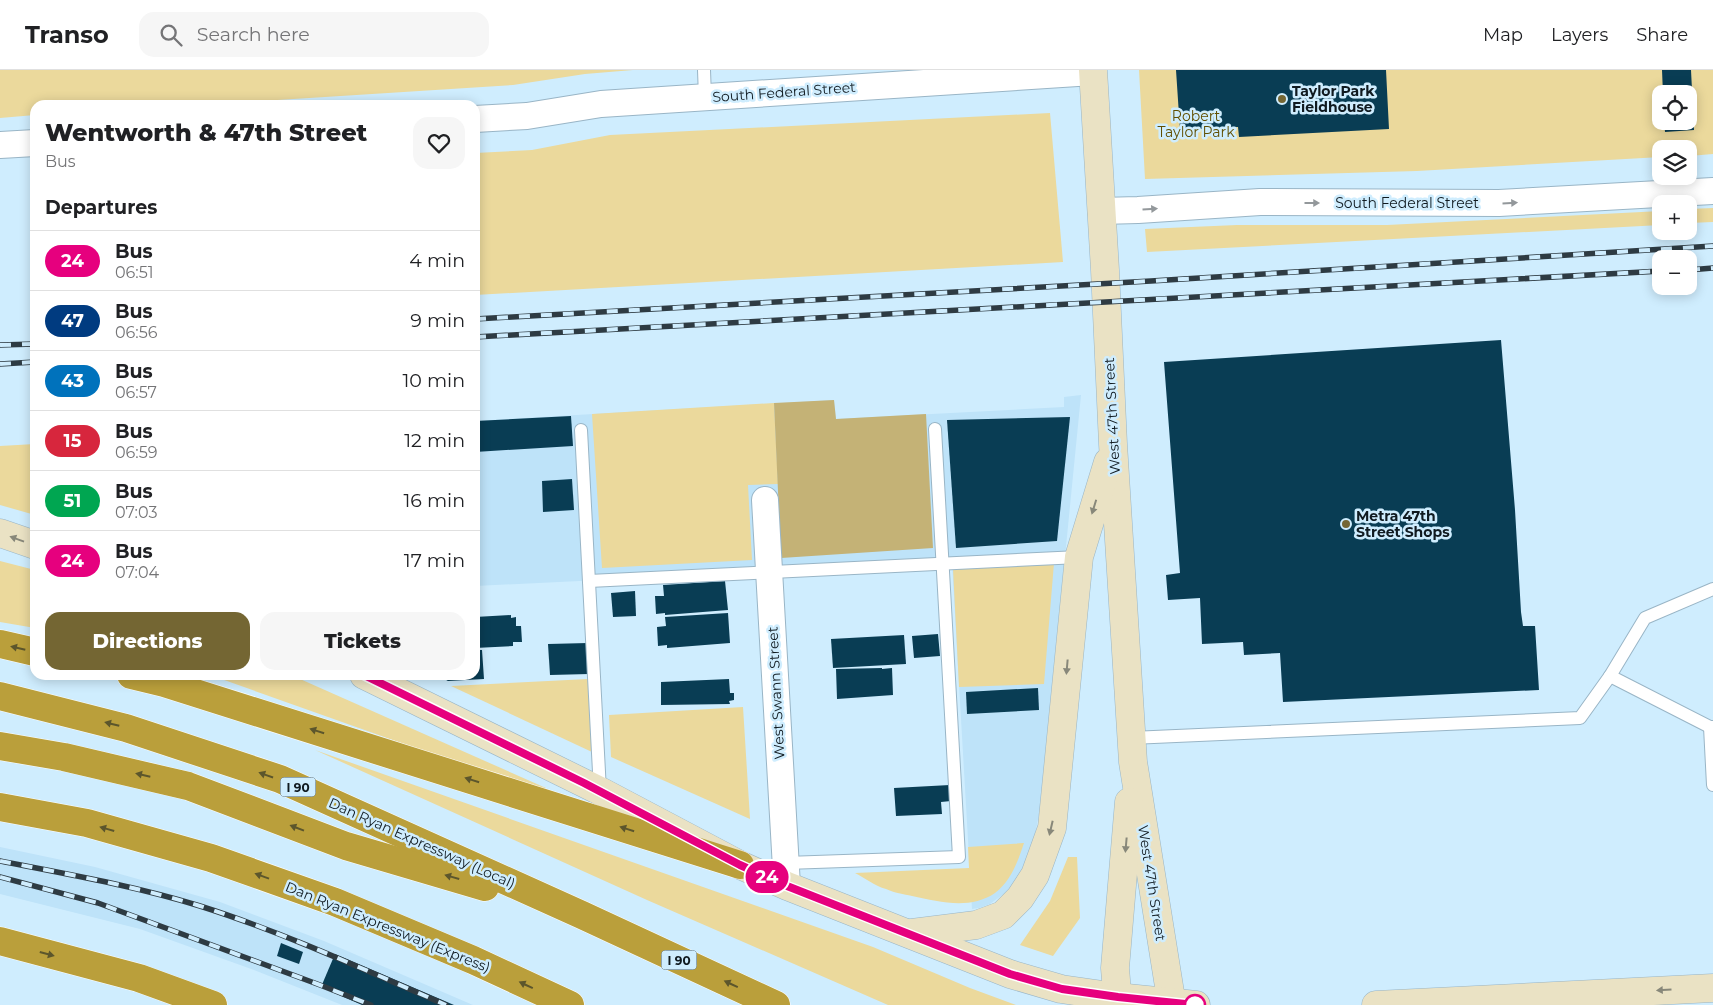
<!DOCTYPE html>
<html lang="en">
<head>
<meta charset="utf-8">
<style>
  :root { --surface:#fff; --page:#f6f6f6; --text:#202124; --muted:#757577; --line:#e0e0e0; --accent:#746633 }
  body { margin:0; font-family:Montserrat,sans-serif; background:var(--page); color:var(--text); height:100vh; display:flex; flex-direction:column; font-size:19px; white-space:nowrap }
  * { box-sizing:border-box; margin:0 }
  p { font-size:16px; color:var(--muted) }
  .icon { flex:none; width:28px; height:28px; fill:none; stroke:currentColor; stroke-width:2; stroke-linecap:round; stroke-linejoin:round }
  .map { position:relative; flex:1; overflow:hidden }
  .sheet { position:absolute; left:30px; top:30px; width:450px; height:580px; display:flex; flex-direction:column; background:var(--surface); border-radius:15px; box-shadow:0 2px 12px #0003 }
  .sheet>* { flex:none }
  .badge { padding:0 10px; border-radius:16px; font-size:18px; line-height:32px }
  .tools { position:absolute; left:1652px; top:15px; display:grid; gap:10px }
  .tools a { display:grid; place-items:center; width:45px; height:45px; border-radius:10px; background:var(--surface); box-shadow:0 2px 12px #0003; font-size:25px }
  .map>.badge { position:absolute; translate:-50% -50%; box-shadow:0 0 0 2px #fff }
  h2 { padding:0 15px; font-size:19px; line-height:45px }
  .round { display:grid; place-items:center; flex:none; width:52px; height:52px; border-radius:15px; background:var(--page) }
  .headline { display:flex; align-items:center; justify-content:space-between; height:85px; padding:0 15px }
  h1 { font-size:24px; font-weight:800; line-height:38px }
  .cta { display:flex; gap:10px; margin-top:auto; padding:10px 15px }
  .cta a { flex:1; height:58px; border-radius:15px; background:var(--accent); color:#fff; font-size:20px; font-weight:800; line-height:58px; text-align:center }
  .cta a+a { background:var(--page); color:var(--text) }
  ul { padding:0; list-style:none }
  li { display:flex; align-items:center; gap:15px; height:60px; padding:0 15px; border-top:1px solid var(--line) }
  li div { flex:1 }
  li b { display:block; font-size:19px }
  li em { font-style:normal }
  li .badge { min-width:55px; font-weight:700; text-align:center }
  header { display:flex; align-items:center; gap:30px; box-sizing:border-box; height:70px; padding:0 25px; background:var(--surface); border-bottom:1px solid var(--line) }
  header strong { font-size:24px }
  nav { display:flex; gap:28px; margin-inline-start:auto; font-size:18px }
  .search { width:350px; height:45px; background:var(--page); display:flex; align-items:center; gap:12px; box-sizing:border-box; padding:0 18px; border-radius:15px; color:var(--muted); font-size:19px }
  .map>svg:first-child { display:block }
  .built { fill:#bee3f9 }
  .green { fill:#ebd99c; fill-rule:evenodd }
  .forest { fill:#c4b276 }
  .building { fill:#093d54 }
  .lines { fill:none; stroke-linecap:round; stroke-linejoin:round }
  .lane-casing { stroke:#99b5c6; stroke-width:14 }
  .street-casing { stroke:#99b5c6; stroke-width:28 }
  .secondary-casing { stroke:#99b5c6; stroke-width:29 }
  .highway-casing { stroke:#fff; stroke-width:29 }
  .lane { stroke:#fff; stroke-width:12 }
  .street { stroke:#fff; stroke-width:26 }
  .secondary { stroke:#eae2c4; stroke-width:28 }
  .highway { stroke:#ba9f3b; stroke-width:28 }
  .rail-casing { stroke:#2e3b43; stroke-width:5.5 }
  .rail { stroke:#cfedfe; stroke-width:4; stroke-dasharray:11; stroke-linecap:butt }
  .oneway { fill:#93989b }
  .oneway2 { fill:#88887a }
  .oneway3 { fill:#5c562c }
  .line-casing { stroke:#fff; stroke-width:11 }
  .line { stroke:#e6007e; stroke-width:8 }
  .poi-dot { fill:#746633; stroke:#cfedfe; stroke-width:2 }
  .stop-dot { fill:#fff; stroke:#e6007e; stroke-width:2.5 }
  .labels { text-anchor:middle; dominant-baseline:central; stroke-width:5; stroke-linejoin:round; paint-order:stroke }
  .shield { fill:#cfedfe; stroke:#495963; stroke-width:1 }
  .shield-label { font-size:12px; font-weight:bold; fill:#101a20 }
  .poi-label { font-size:14px; font-weight:bold; fill:#101a20; stroke:#cfedfe; text-anchor:start }
  .street-label { font-size:14px; fill:#101a20; stroke:#cfedfe }
  .park-label { font-size:14px; fill:#604e00; stroke:#cfedfe }
</style>
</head>
<body>
<header>
<strong>Transo</strong>
<div class="search"><svg class="icon" aria-label="search" viewBox="0 0 24 24"><circle cx="10" cy="10" r="6"/><path d="M15 15l6 6"/></svg>Search here</div>
<nav><a>Map</a><a>Layers</a><a>Share</a></nav>
</header>
<div class="map">
<svg width="1713" height="935" viewBox="0 0 1713 935">
  <rect width="100%" height="100%" fill="#cfedfe"/>
  <g class="built">
    <path d="M1081,325L1040,739L1033,775L1026,794L1009,820L990,834L979,838L972,839L952,493L475,516V351L834,330L836,349L1064,337V327Z"/>
    <path d="M0,777L95,797L220,832L324,871L473,935H342L254,900L140,859L0,824Z"/>
  </g>
  <g class="green">
    <path d="M0,0H633L585,4L513,15L198,35H35V45L0,48Z"/>
    <path d="M1139,0H1713V84L1689,86V79H1661V87L1417,101L1145,109ZM1661,24H1689V51H1661Z"/>
    <path d="M1050,43L1063,192L475,225V83L532,80L610,65Z"/>
    <path d="M1713,138V152L1689,153V139Z"/>
    <path d="M1661,141V155L1147,182L1145,159L1237,155H1387Z"/>
    <path d="M774,333L778,414L748,415L752,490L602,498L592,344Z"/>
    <path d="M35,374V445L0,435V376Z"/>
    <path d="M0,491L35,500V558L0,552Z"/>
    <path d="M1054,493L1044,614L959,617L953,499Z"/>
    <path d="M210,605H291L546,718L542,723Z"/>
    <path d="M588,609L592,682L451,616Z"/>
    <path d="M743,637L750,749L611,687L609,645Z"/>
    <path d="M315,680L873,877L970,918L1016,935H888L647,830Z"/>
    <path d="M1024,773C1018,791 1011,811 995,823C970,840 940,832 912,826C904,824 894,823 886,819C875,816 865,808 855,803L969,798L968,777Z"/>
    <path d="M1068,787H1077L1080,848L1053,886L1020,875L1050,831Z"/>
  </g>
  <path class="forest" d="M834,330L836,349L926,344L933,478L781,488L774,333Z"/>
  <g class="building">
    <path d="M1176,0H1386L1389,59L1239,67L1238,57L1180,60Z"/>
    <path d="M1662,0H1691L1694,60L1665,62L1664,51H1689V24H1663Z"/>
    <path d="M1501,270L1515,440L1521,542L1523,556H1535L1539,620L1283,632L1280,583L1244,585L1243,572L1202,574L1200,528L1168,530L1166,505L1180,503L1164,292Z"/>
    <path d="M571,346L573,376L475,382V351Z"/>
    <path d="M1070,347L1057,471L956,478L947,350Z"/>
    <path d="M572,409L574,440L543,442L542,411Z"/>
    <path d="M725,511L728,540L665,545V543L656,544L655,526H664L663,515Z"/>
    <path d="M635,521L636,546L613,547L611,523Z"/>
    <path d="M728,543L730,573L667,578V575L658,576L657,557L666,556L665,547Z"/>
    <path d="M511,545V548L516,547V556H521L522,572H513V576L475,578V547Z"/>
    <path d="M938,564L940,586L914,588L912,566Z"/>
    <path d="M904,565L906,594L833,598L831,569Z"/>
    <path d="M588,573L589,604L550,605L548,574Z"/>
    <path d="M475,580H482L484,609L448,611L437,605H475Z"/>
    <path d="M882,598V599L892,598L893,625L837,629L836,599Z"/>
    <path d="M729,609L730,623H734V630L729,631L730,634L661,635V612Z"/>
    <path d="M1038,618L1039,640L967,644L966,622Z"/>
    <path d="M950,715L951,731L941,732L942,744L896,746L894,718Z"/>
    <path d="M281,873L303,882L299,894L277,886Z"/>
    <path d="M335,884L454,935H362L321,917Z"/>
  </g>
  <g class="lines">
    <defs>
      <g id="lane">
        <path d="M704,0L705,27"/>
        <path d="M581,360L600,721"/>
        <path d="M589,511L1079,487"/>
        <path d="M1610,606L1710,657H1713"/>
        <path d="M1710,657L1713,715"/>
        <path d="M1131,668L1580,648L1610,606L1645,548L1713,519"/>
        <path d="M786,793L959,787L935,359"/>
      </g>
      <g id="street">
        <path d="M475,49L527,46L601,34L1093,2"/>
        <path d="M0,75L35,73"/>
        <path d="M1101,141L1138,140L1260,132L1499,133L1713,121"/>
        <path d="M765,430L787,816"/>
      </g>
      <g id="secondary">
        <path d="M1093,0L1105,200L1113,374L1133,692L1172,935"/>
        <path d="M0,463L35,475"/>
        <path d="M364,605L600,721L740,795L787,816L1010,904L1061,919L1117,927L1196,935"/>
        <path d="M912,863L976,855L1003,845L1020,828L1035,805L1052,758L1079,487L1108,392"/>
        <path d="M1118,935L1115,898L1129,732"/>
        <path d="M1376,935L1713,918"/>
      </g>
      <g id="highway">
        <path d="M0,574L35,582"/>
        <path d="M131,605L164,613L740,795"/>
        <path d="M0,626L126,658L280,709L582,845L776,935"/>
        <path d="M0,676L64,687L188,716L346,776L485,817"/>
        <path d="M0,737L87,753L211,788L335,832L473,890L570,935"/>
        <path d="M0,871L139,908L213,935"/>
      </g>
    </defs>
    <use href="#lane" class="lane-casing"/>
    <use href="#street" class="street-casing"/>
    <use href="#secondary" class="secondary-casing"/>
    <use href="#highway" class="highway-casing"/>
    <use href="#lane" class="lane"/>
    <use href="#street" class="street"/>
    <use href="#secondary" class="secondary"/>
    <use href="#highway" class="highway"/>
    <defs>
      <g id="rail">
        <path d="M1689,200L1713,198"/>
        <path d="M475,249L1151,211L1713,176"/>
        <path d="M475,267L1661,201"/>
        <path d="M0,275L35,274"/>
        <path d="M0,294L35,292"/>
        <path d="M0,791C67,804 135,816 200,836C285,863 365,900 446,935"/>
        <path d="M0,807L98,833L320,915L371,935"/>
      </g>
    </defs>
    <use href="#rail" class="rail-casing"/>
    <use href="#rail" class="rail"/>
  </g>
  <defs><path id="oneway-solid" d="M-6-.8H1V-3.2L6.5 0L1 3.2V.8H-6Z" transform="scale(1.25)"/></defs>
  <g class="oneway">
    <use href="#oneway-solid" transform="translate(1312 133)"/>
    <use href="#oneway-solid" transform="translate(1510 133) rotate(-3)"/>
    <use href="#oneway-solid" transform="translate(1150 139) rotate(-4)"/>
  </g>
  <g class="oneway2">
    <use href="#oneway-solid" transform="translate(1094 437) rotate(107)"/>
    <use href="#oneway-solid" transform="translate(17 469) rotate(-160)"/>
    <use href="#oneway-solid" transform="translate(1067 597) rotate(95)"/>
    <use href="#oneway-solid" transform="translate(1051 758) rotate(103)"/>
    <use href="#oneway-solid" transform="translate(1126 775) rotate(95)"/>
    <use href="#oneway-solid" transform="translate(1664 920) rotate(177)"/>
  </g>
  <g class="oneway3">
    <use href="#oneway-solid" transform="translate(18 578) rotate(-167)"/>
    <use href="#oneway-solid" transform="translate(112 654) rotate(-166)"/>
    <use href="#oneway-solid" transform="translate(317 661) rotate(-162)"/>
    <use href="#oneway-solid" transform="translate(143 705) rotate(-167)"/>
    <use href="#oneway-solid" transform="translate(266 705) rotate(-161)"/>
    <use href="#oneway-solid" transform="translate(472 710) rotate(-162)"/>
    <use href="#oneway-solid" transform="translate(297 758) rotate(-159)"/>
    <use href="#oneway-solid" transform="translate(107 759) rotate(-164)"/>
    <use href="#oneway-solid" transform="translate(627 759) rotate(-162)"/>
    <use href="#oneway-solid" transform="translate(262 806) rotate(-160)"/>
    <use href="#oneway-solid" transform="translate(452 807) rotate(-164)"/>
    <use href="#oneway-solid" transform="translate(47 884) rotate(15)"/>
    <use href="#oneway-solid" transform="translate(731 914) rotate(-155)"/>
    <use href="#oneway-solid" transform="translate(526 915) rotate(-155)"/>
  </g>
  <g class="lines">
    <defs>
      <path id="line" d="M364,605L584,713L740,795L787,816L1010,904L1062,919L1118,927L1195,935"/>
    </defs>
    <use href="#line" class="line-casing"/>
    <use href="#line" class="line"/>
  </g>
  <g class="poi-dot">
    <circle cx="1282" cy="29" r="5"/>
    <circle cx="1346" cy="454" r="5"/>
  </g>
  <circle class="stop-dot" cx="1195" cy="935" r="10"/>
  <g class="labels">
    <g class="shield">
      <rect x="280.5" y="707.5" width="35" height="19" rx="4"/>
      <rect x="661.5" y="880.5" width="35" height="19" rx="4"/>
    </g>
    <g class="shield-label">
      <text x="298" y="717">I 90</text>
      <text x="679" y="890">I 90</text>
    </g>
    <g class="poi-label">
      <text x="1292" y="21">Taylor Park<tspan x="1292" dy="16">Fieldhouse</tspan></text>
      <text x="1356" y="446">Metra 47th<tspan x="1356" dy="16">Street Shops</tspan></text>
    </g>
    <g class="street-label">
      <text transform="translate(784 22) rotate(-4)">South Federal Street</text>
      <text x="1407" y="133">South Federal Street</text>
      <text transform="translate(1112 346) rotate(-93)">West 47th Street</text>
      <text transform="translate(776 623) rotate(-93)">West Swann Street</text>
      <text transform="translate(422 773) rotate(24)">Dan Ryan Expressway (Local)</text>
      <text transform="translate(1152 813) rotate(81)">West 47th Street</text>
      <text transform="translate(388 857) rotate(22)">Dan Ryan Expressway (Express)</text>
    </g>
    <g class="park-label">
      <text x="1196" y="46">Robert<tspan x="1196" dy="16">Taylor Park</tspan></text>
    </g>
  </g>
</svg>
<div class="tools">
<a><svg class="icon" aria-label="locate" viewBox="0 0 24 24"><circle cx="12" cy="12" r="6"/><path d="M12 2v4M12 18v4M2 12h4M18 12h4"/></svg></a>
<a><svg class="icon" aria-label="layers" viewBox="0 0 24 24"><path d="M12 4l9 5-9 5-9-5zM3 14l9 5 9-5"/></svg></a>
<a>+</a>
<a>−</a>
</div>
<b class="badge" style="left:767px;top:807px;background:#e6007e;color:#fff">24</b>
<section class="sheet">
<div class="headline"><div><h1>Wentworth &amp; 47th Street</h1><p>Bus</p></div><a class="round"><svg class="icon" aria-label="heart" viewBox="0 0 24 24"><path d="M12 20l-8-8c-3-5 5-10 8-4 3-6 11-1 8 4z"/></svg></a></div>
<h2>Departures</h2>
<ul>
<li><span class="badge" style="background:#e6007e;color:#fff">24</span><div><b>Bus</b><p>06:51</p></div><em>4 min</em></li>
<li><span class="badge" style="background:#003b80;color:#fff">47</span><div><b>Bus</b><p>06:56</p></div><em>9 min</em></li>
<li><span class="badge" style="background:#0072bc;color:#fff">43</span><div><b>Bus</b><p>06:57</p></div><em>10 min</em></li>
<li><span class="badge" style="background:#d7263d;color:#fff">15</span><div><b>Bus</b><p>06:59</p></div><em>12 min</em></li>
<li><span class="badge" style="background:#00a651;color:#fff">51</span><div><b>Bus</b><p>07:03</p></div><em>16 min</em></li>
<li><span class="badge" style="background:#e6007e;color:#fff">24</span><div><b>Bus</b><p>07:04</p></div><em>17 min</em></li>
</ul>
<div class="cta"><a>Directions</a><a>Tickets</a></div>
</section>
</div>
</body>
</html>
